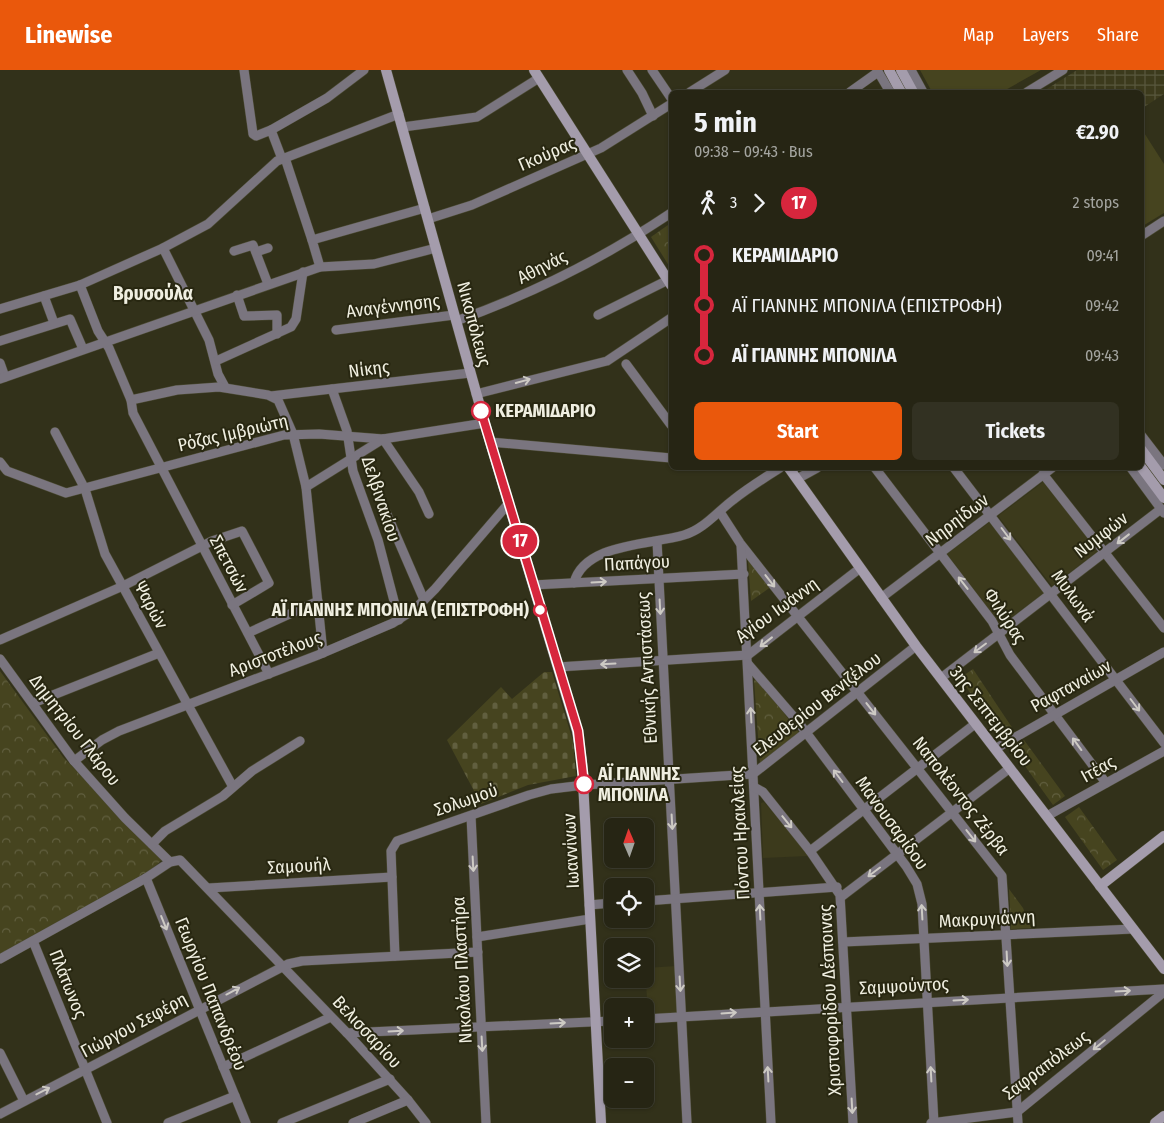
<!DOCTYPE html>
<html lang="en">
<head>
<meta charset="utf-8">
<style>
  :root { --surface:#262514; --page:#323122; --text:#f1f3f6; --muted:#a4a5a0; --line:#424234; --accent:#ea580c }
  body { margin:0; font-family:"Fira Sans Condensed",sans-serif; background:var(--page); color:var(--text); height:100vh; display:flex; flex-direction:column; font-size:19px; white-space:nowrap }
  * { box-sizing:border-box; margin:0 }
  p { font-size:16px; color:var(--muted) }
  .icon { flex:none; width:28px; height:28px; fill:none; stroke:currentColor; stroke-width:2; stroke-linecap:round; stroke-linejoin:round }
  .map { position:relative; flex:1; overflow:hidden }
  .sheet { position:absolute; left:669px; top:20px; width:475px; height:380px; display:flex; flex-direction:column; background:var(--surface); border-radius:8px; box-shadow:0 1px 4px #0004,0 0 0 1px var(--line) }
  .sheet>* { flex:none }
  .badge { padding:0 10px; border-radius:16px; font-size:18px; line-height:32px }
  .needle { width:32px; rotate:358deg }
  .controls { position:absolute; left:604px; top:748px; display:grid; gap:10px }
  .controls a { display:grid; place-items:center; width:50px; height:50px; border-radius:8px; background:var(--surface); box-shadow:0 1px 4px #0004,0 0 0 1px var(--line); font-size:25px }
  .map>.badge { position:absolute; translate:-50% -50%; box-shadow:0 0 0 2px #fff }
  .legs { display:flex; align-items:center; gap:8px; height:55px; padding:0 25px; font-size:16px }
  .legs p { margin-inline-start:auto }
  .head { display:flex; align-items:center; justify-content:space-between; height:85px; padding:0 25px }
  h1 { font-size:28px; font-weight:700; line-height:38px }
  .button { display:flex; gap:10px; margin-top:auto; padding:10px 25px }
  .button a { flex:1; height:58px; border-radius:8px; background:var(--accent); color:#fff; font-size:20px; font-weight:700; line-height:58px; text-align:center }
  .button a+a { background:var(--page); color:var(--text) }
  ul { padding:0 25px; list-style:none }
  li { display:flex; align-items:center; gap:18px; height:50px; font-size:19px }
  li i { display:grid; place-items:center; width:8px; height:100%; margin:0 6px; background:currentColor }
  li i::after { content:''; width:12px; height:12px; margin:-6px; border:4px solid; border-radius:50%; background:var(--surface) }
  li p { margin-inline-start:auto }
  li:first-child i { background:linear-gradient(#0000 50%,currentColor 0) }
  li:last-child i { background:linear-gradient(currentColor 50%,#0000 0) }
  header { display:flex; align-items:center; gap:30px; box-sizing:border-box; height:70px; padding:0 25px; background:var(--accent); color:#fff }
  header strong { font-size:24px }
  nav { display:flex; gap:28px; margin-inline-start:auto; font-size:18px }
  .map>svg:first-child { display:block }
  .built { fill:#3c3a1c }
  .industrial { fill:url(#industrial-grid) }
  .green { fill:#46441f }
  .forest { fill:url(#forest-crowns) }
  .cemetery { fill:url(#cemetery-stones) }
  .lines { fill:none; stroke-linecap:round; stroke-linejoin:round }
  .street-casing { stroke:#4d4c36; stroke-width:10 }
  .secondary-casing { stroke:#4d4c36; stroke-width:11 }
  .street { stroke:#7a757f; stroke-width:9 }
  .secondary { stroke:#a49cac; stroke-width:10 }
  .oneway { stroke:#cdcac4 }
  .line-1-casing { stroke:#fff; stroke-width:11 }
  .line-1 { stroke:#d7263d; stroke-width:8 }
  .stop-1-dot { fill:#fff; stroke:#d7263d; stroke-width:2.5 }
  .labels { text-anchor:middle; dominant-baseline:central; stroke-width:4; stroke-linejoin:round; paint-order:stroke }
  .street-label { font-size:18px; fill:#f0efe1; stroke:#282711 }
  .stop-label { font-size:18px; font-weight:bold; fill:#f0efe1; stroke:#282711; text-anchor:start }
  .neighbourhood-label { font-size:19px; font-weight:bold; fill:#f0efe1; stroke:#282711 }
</style>
</head>
<body>
<header>
<strong>Linewise</strong>
<nav><a>Map</a><a>Layers</a><a>Share</a></nav>
</header>
<div class="map">
<svg width="1164" height="1053" viewBox="0 0 1164 1053">
  <defs>
    <pattern id="industrial-grid" width="8" height="8" patternUnits="userSpaceOnUse" patternTransform="scale(1.25)"><rect width="8" height="8" fill="#3c3a1c"/><path d="M0 4h8M4 0v8" fill="none" stroke="#58573d"/></pattern>
    <pattern id="forest-crowns" width="20" height="18" patternUnits="userSpaceOnUse" patternTransform="scale(1.25)"><rect width="20" height="18" fill="#46441f"/><path d="M2 6a3 3 0 1 1 6 0M12 15a3 3 0 1 1 6 0" fill="none" stroke="#615f3f"/></pattern>
    <pattern id="cemetery-stones" width="16" height="16" patternUnits="userSpaceOnUse" patternTransform="scale(1.25)"><rect width="16" height="16" fill="#46441f"/><path d="M2 7V4a2 2 0 0 1 4 0v3zM10 15v-3a2 2 0 0 1 4 0v3z" fill="#615f3f"/></pattern>
  </defs>
  <rect width="100%" height="100%" fill="#32311a"/>
  <g class="built">
    <path d="M1043,412L1098,481L1052,516L998,446Z"/>
    <path d="M990,452L1045,522L1001,555L947,484Z"/>
    <path d="M764,732L807,783L808,786L763,788L761,733Z"/>
    <path d="M676,896L678,944L648,945L645,898Z"/>
  </g>
  <path class="industrial" d="M1077,0H1164V24L1141,39V22H1042Z"/>
  <g class="green">
    <path d="M920,0H1041L1002,22H932Z"/>
    <path d="M1141,58L1164,94V143L1141,157Z"/>
  </g>
  <g class="forest">
    <path d="M668,155L671,161V199L651,167Z"/>
    <path d="M751,490L772,516L751,531L748,491Z"/>
    <path d="M973,599L1013,659L1001,668L960,608Z"/>
    <path d="M0,601L63,687L162,790L147,803L0,886Z"/>
    <path d="M756,607L800,664L760,694L754,611Z"/>
    <path d="M1024,670L1065,726L1053,735L1012,678Z"/>
    <path d="M1079,737L1117,790L1103,800L1065,747Z"/>
    <path d="M1009,819L1023,838L1031,858L1011,859Z"/>
  </g>
  <path class="cemetery" d="M544,602H552L573,671L576,706L528,715L481,734L447,670L501,617L512,629Z"/>
  <g class="lines">
    <defs>
      <g id="street">
        <path d="M244,0L253,64L256,66L271,60L282,89"/>
        <path d="M627,0L642,23L653,46"/>
        <path d="M652,0L671,28"/>
        <path d="M877,0L890,22"/>
        <path d="M911,0L923,22"/>
        <path d="M690,22L725,0"/>
        <path d="M850,22L878,2"/>
        <path d="M1027,22L1063,0"/>
        <path d="M403,57L477,47L539,8"/>
        <path d="M271,60L327,28L364,0"/>
        <path d="M285,88L312,170"/>
        <path d="M428,149L472,135L601,78L671,34"/>
        <path d="M1141,166L1164,151"/>
        <path d="M163,178L209,270L218,304L225,317"/>
        <path d="M234,181L253,175L268,214"/>
        <path d="M256,182L268,178"/>
        <path d="M320,197L312,170L425,138"/>
        <path d="M80,215L98,261L109,278L131,330L133,343L269,604"/>
        <path d="M237,225L244,246L277,245V264"/>
        <path d="M44,226L54,253"/>
        <path d="M0,239L80,215L163,178L208,154L277,91L399,44"/>
        <path d="M598,245L668,210"/>
        <path d="M456,251C532,224 604,188 671,143"/>
        <path d="M336,260L454,245"/>
        <path d="M0,271L70,249L83,279"/>
        <path d="M216,291L291,257L296,249L303,202"/>
        <path d="M0,293L5,307"/>
        <path d="M626,294L671,355"/>
        <path d="M0,309L320,197L374,194L436,178"/>
        <path d="M332,319L347,361L353,401L378,470L399,550"/>
        <path d="M476,324L607,291L671,248"/>
        <path d="M271,326L470,303"/>
        <path d="M131,330L177,320L219,317L268,325L278,330L293,364L306,417L323,583"/>
        <path d="M55,362L85,419L105,484L233,717"/>
        <path d="M1141,365L1164,395"/>
        <path d="M490,372L671,388"/>
        <path d="M0,392L7,401L66,423L284,365L319,364L383,369L485,353"/>
        <path d="M875,398L992,551L1010,585L1106,713"/>
        <path d="M954,398L1164,673"/>
        <path d="M1131,398L1164,443"/>
        <path d="M1043,404L1164,558"/>
        <path d="M797,409L817,398"/>
        <path d="M306,417L383,369L419,422L429,444"/>
        <path d="M386,442L424,530"/>
        <path d="M720,442L740,473L1002,806L1018,1053"/>
        <path d="M657,471L687,1053"/>
        <path d="M741,475L771,1053"/>
        <path d="M574,513C584,473 651,475 684,465C704,459 717,442 733,430C748,418 764,408 780,398"/>
        <path d="M533,515L744,504"/>
        <path d="M881,528L1052,398"/>
        <path d="M248,563L318,531"/>
        <path d="M0,570L123,516L212,471L242,461L269,513L232,535"/>
        <path d="M0,589L74,691L125,748L170,792"/>
        <path d="M748,594L799,653L906,796L917,814L922,834L934,1053"/>
        <path d="M558,597L748,585L859,499"/>
        <path d="M941,608L1161,439"/>
        <path d="M33,633L159,583"/>
        <path d="M995,679L1164,582"/>
        <path d="M74,691L102,670L119,661L318,585L393,553L415,539L435,519L508,434"/>
        <path d="M754,717L763,722L810,781L840,825L853,1053"/>
        <path d="M471,746L486,1053"/>
        <path d="M1047,746L1164,681"/>
        <path d="M152,774L165,761L223,726L252,701L300,671"/>
        <path d="M810,781L975,654"/>
        <path d="M146,808L246,1053"/>
        <path d="M209,818L392,807"/>
        <path d="M841,827L1010,698"/>
        <path d="M645,831L837,817"/>
        <path d="M589,835L612,833"/>
        <path d="M477,867L590,849"/>
        <path d="M33,871L107,1053"/>
        <path d="M843,872L1133,859"/>
        <path d="M395,886L391,781L397,771L529,725L551,719L584,715L753,704L916,576"/>
        <path d="M0,889L146,808L170,792L180,790L347,963L408,1030L426,1053"/>
        <path d="M645,949L1164,919"/>
        <path d="M347,963L612,951"/>
        <path d="M0,983L24,1031"/>
        <path d="M223,997L331,947"/>
        <path d="M0,1044L288,894L302,891L478,882"/>
        <path d="M168,1053L235,1026"/>
        <path d="M282,1053L390,1009"/>
        <path d="M353,1053L408,1030"/>
        <path d="M931,1053L1017,1042L1164,922"/>
      </g>
      <g id="secondary">
        <path d="M386,0L490,372L577,661L582,692L601,1053"/>
        <path d="M534,0L671,215"/>
        <path d="M889,0L901,22"/>
        <path d="M901,0L913,22"/>
        <path d="M1141,379L1164,410"/>
        <path d="M1141,397L1164,428"/>
        <path d="M789,398L916,576L1164,899"/>
        <path d="M1100,816L1164,766"/>
        <path d="M1155,1053L1164,1046"/>
      </g>
    </defs>
    <use href="#street" class="street-casing"/>
    <use href="#secondary" class="secondary-casing"/>
    <use href="#street" class="street"/>
    <use href="#secondary" class="secondary"/>
  </g>
  <defs><path id="oneway-shaft" d="M-6 0H5M1.5-3L5.5 0L1.5 3" fill="none" stroke-width="1.6" stroke-linecap="round" stroke-linejoin="round" transform="scale(1.25)"/></defs>
  <g class="oneway">
    <use href="#oneway-shaft" transform="translate(523 311) rotate(-15)"/>
    <use href="#oneway-shaft" transform="translate(1006 464) rotate(53)"/>
    <use href="#oneway-shaft" transform="translate(1123 469) rotate(142)"/>
    <use href="#oneway-shaft" transform="translate(770 511) rotate(52)"/>
    <use href="#oneway-shaft" transform="translate(599 512) rotate(-3)"/>
    <use href="#oneway-shaft" transform="translate(963 513) rotate(-128)"/>
    <use href="#oneway-shaft" transform="translate(660 537) rotate(87)"/>
    <use href="#oneway-shaft" transform="translate(766 572) rotate(142)"/>
    <use href="#oneway-shaft" transform="translate(980 578) rotate(143)"/>
    <use href="#oneway-shaft" transform="translate(608 594) rotate(177)"/>
    <use href="#oneway-shaft" transform="translate(1135 635) rotate(53)"/>
    <use href="#oneway-shaft" transform="translate(871 639) rotate(52)"/>
    <use href="#oneway-shaft" transform="translate(751 645) rotate(-93)"/>
    <use href="#oneway-shaft" transform="translate(1077 674) rotate(-126)"/>
    <use href="#oneway-shaft" transform="translate(838 706) rotate(-127)"/>
    <use href="#oneway-shaft" transform="translate(672 752) rotate(87)"/>
    <use href="#oneway-shaft" transform="translate(787 752) rotate(51)"/>
    <use href="#oneway-shaft" transform="translate(971 766) rotate(52)"/>
    <use href="#oneway-shaft" transform="translate(473 794) rotate(87)"/>
    <use href="#oneway-shaft" transform="translate(874 802) rotate(143)"/>
    <use href="#oneway-shaft" transform="translate(760 842) rotate(-93)"/>
    <use href="#oneway-shaft" transform="translate(922 842) rotate(-93)"/>
    <use href="#oneway-shaft" transform="translate(164 853) rotate(68)"/>
    <use href="#oneway-shaft" transform="translate(1007 889) rotate(87)"/>
    <use href="#oneway-shaft" transform="translate(680 914) rotate(87)"/>
    <use href="#oneway-shaft" transform="translate(233 921) rotate(-28)"/>
    <use href="#oneway-shaft" transform="translate(1123 921) rotate(-3)"/>
    <use href="#oneway-shaft" transform="translate(961 930) rotate(-3)"/>
    <use href="#oneway-shaft" transform="translate(729 943) rotate(-4)"/>
    <use href="#oneway-shaft" transform="translate(558 953) rotate(-3)"/>
    <use href="#oneway-shaft" transform="translate(396 961) rotate(-3)"/>
    <use href="#oneway-shaft" transform="translate(482 974) rotate(87)"/>
    <use href="#oneway-shaft" transform="translate(1099 975) rotate(141)"/>
    <use href="#oneway-shaft" transform="translate(768 1004) rotate(-93)"/>
    <use href="#oneway-shaft" transform="translate(931 1004) rotate(-93)"/>
    <use href="#oneway-shaft" transform="translate(43 1021) rotate(-27)"/>
    <use href="#oneway-shaft" transform="translate(852 1036) rotate(87)"/>
  </g>
  <g class="lines">
    <defs>
      <path id="line-1" d="M481,341L578,661L584,714"/>
    </defs>
    <use href="#line-1" class="line-1-casing"/>
    <use href="#line-1" class="line-1"/>
  </g>
  <g class="stop-1-dot">
    <circle cx="481" cy="341" r="9"/>
    <circle cx="540" cy="540" r="6"/>
    <circle cx="584" cy="714" r="9"/>
  </g>
  <g class="labels">
    <g class="street-label">
      <text transform="translate(547 84) rotate(-23)">Γκούρας</text>
      <text transform="translate(542 197) rotate(-27)">Αθηνάς</text>
      <text transform="translate(393 236) rotate(-7)">Αναγέννησης</text>
      <text transform="translate(474 254) rotate(75)">Νικοπόλεως</text>
      <text transform="translate(369 299) rotate(-7)">Νίκης</text>
      <text transform="translate(233 363) rotate(-13)">Ρόζας Ιμβριώτη</text>
      <text transform="translate(381 429) rotate(72)">Δελβινακίου</text>
      <text transform="translate(957 450) rotate(-37)">Νηρηίδων</text>
      <text transform="translate(1101 465) rotate(-38)">Νυμφών</text>
      <text transform="translate(637 493) rotate(-3)">Παπάγου</text>
      <text transform="translate(229 494) rotate(62)">Σπετσών</text>
      <text transform="translate(1073 526) rotate(54)">Μυλωνά</text>
      <text transform="translate(151 535) rotate(62)">Ψαρών</text>
      <text transform="translate(777 540) rotate(-36)">Αγίου Ιωάννη</text>
      <text transform="translate(1005 546) rotate(57)">Φιλύρας</text>
      <text transform="translate(275 584) rotate(-21)">Αριστοτέλους</text>
      <text transform="translate(647 598) rotate(-93)">Εθνικής Αντιστάσεως</text>
      <text transform="translate(1071 616) rotate(-29)">Ραφταναίων</text>
      <text transform="translate(817 634) rotate(-38)">Ελευθερίου Βενιζέλου</text>
      <text transform="translate(991 646) rotate(52)">3ης Σεπτεμβρίου</text>
      <text transform="translate(75 660) rotate(52)">Δημητρίου Γλάρου</text>
      <text transform="translate(1098 699) rotate(-29)">Ιτέας</text>
      <text transform="translate(961 726) rotate(52)">Ναπολέοντος Ζέρβα</text>
      <text transform="translate(466 730) rotate(-19)">Σολωμού</text>
      <text transform="translate(892 753) rotate(54)">Μανουσαρίδου</text>
      <text transform="translate(740 763) rotate(-93)">Πόντου Ηρακλείας</text>
      <text transform="translate(571 781) rotate(-93)">Ιωαννίνων</text>
      <text transform="translate(299 796) rotate(-3)">Σαμουήλ</text>
      <text transform="translate(987 849) rotate(-3)">Μακρυγιάννη</text>
      <text transform="translate(462 900) rotate(-93)">Νικολάου Πλαστήρα</text>
      <text transform="translate(68 914) rotate(68)">Πλάτωνος</text>
      <text transform="translate(904 916) rotate(-3)">Σαμψούντος</text>
      <text transform="translate(211 924) rotate(68)">Γεωργίου Παπανδρέου</text>
      <text transform="translate(830 930) rotate(-93)">Χριστοφορίδου Δέσποινας</text>
      <text transform="translate(134 955) rotate(-28)">Γιώργου Σεφέρη</text>
      <text transform="translate(367 962) rotate(47)">Βελισσαρίου</text>
      <text transform="translate(1046 995) rotate(-37)">Σαφραπόλεως</text>
    </g>
    <g class="stop-label">
      <text x="495" y="341">ΚΕΡΑΜΙΔΑΡΙΟ</text>
      <text x="529" y="540" text-anchor="end">ΑΪ ΓΙΑΝΝΗΣ ΜΠΟΝΙΛΑ (ΕΠΙΣΤΡΟΦΗ)</text>
      <text x="598" y="704">ΑΪ ΓΙΑΝΝΗΣ<tspan x="598" dy="21">ΜΠΟΝΙΛΑ</tspan></text>
    </g>
    <g class="neighbourhood-label">
      <text x="153" y="223">Βρυσούλα</text>
    </g>
  </g>
</svg>
<div class="controls">
<a><svg class="needle" viewBox="-14 -14 28 28"><path d="M0-13l5 13h-10z" fill="#e53935"/><path d="M0 13l5-13h-10z" fill="#a4a5a0"/></svg></a>
<a><svg class="icon" aria-label="locate" viewBox="0 0 24 24"><circle cx="12" cy="12" r="6"/><path d="M12 2v4M12 18v4M2 12h4M18 12h4"/></svg></a>
<a><svg class="icon" aria-label="layers" viewBox="0 0 24 24"><path d="M12 4l9 5-9 5-9-5zM3 14l9 5 9-5"/></svg></a>
<a>+</a>
<a>−</a>
</div>
<b class="badge" style="left:520px;top:471px;background:#d7263d;color:#fff">17</b>
<section class="sheet">
<div class="head"><div><h1>5 min</h1><p>09:38 – 09:43 · Bus</p></div><b>€2.90</b></div>
<div class="legs"><svg class="icon" aria-label="walk" viewBox="0 0 24 24"><circle cx="13" cy="4" r="2"/><path d="M13 8l-2 6 4 7M11 14l-3 7M7 12l3-4h3l4 4"/></svg>3<svg class="icon" aria-label="forward" viewBox="0 0 24 24"><path d="M9 5l7 7-7 7"/></svg><b class="badge" style="background:#d7263d;color:#fff">17</b><p>2 stops</p></div>
<ul>
<li><i style="color:#d7263d"></i><b>ΚΕΡΑΜΙΔΑΡΙΟ</b><p>09:41</p></li>
<li><i style="color:#d7263d"></i><span>ΑΪ ΓΙΑΝΝΗΣ ΜΠΟΝΙΛΑ (ΕΠΙΣΤΡΟΦΗ)</span><p>09:42</p></li>
<li><i style="color:#d7263d"></i><b>ΑΪ ΓΙΑΝΝΗΣ ΜΠΟΝΙΛΑ</b><p>09:43</p></li>
</ul>
<div class="button"><a>Start</a><a>Tickets</a></div>
</section>
</div>
</body>
</html>
